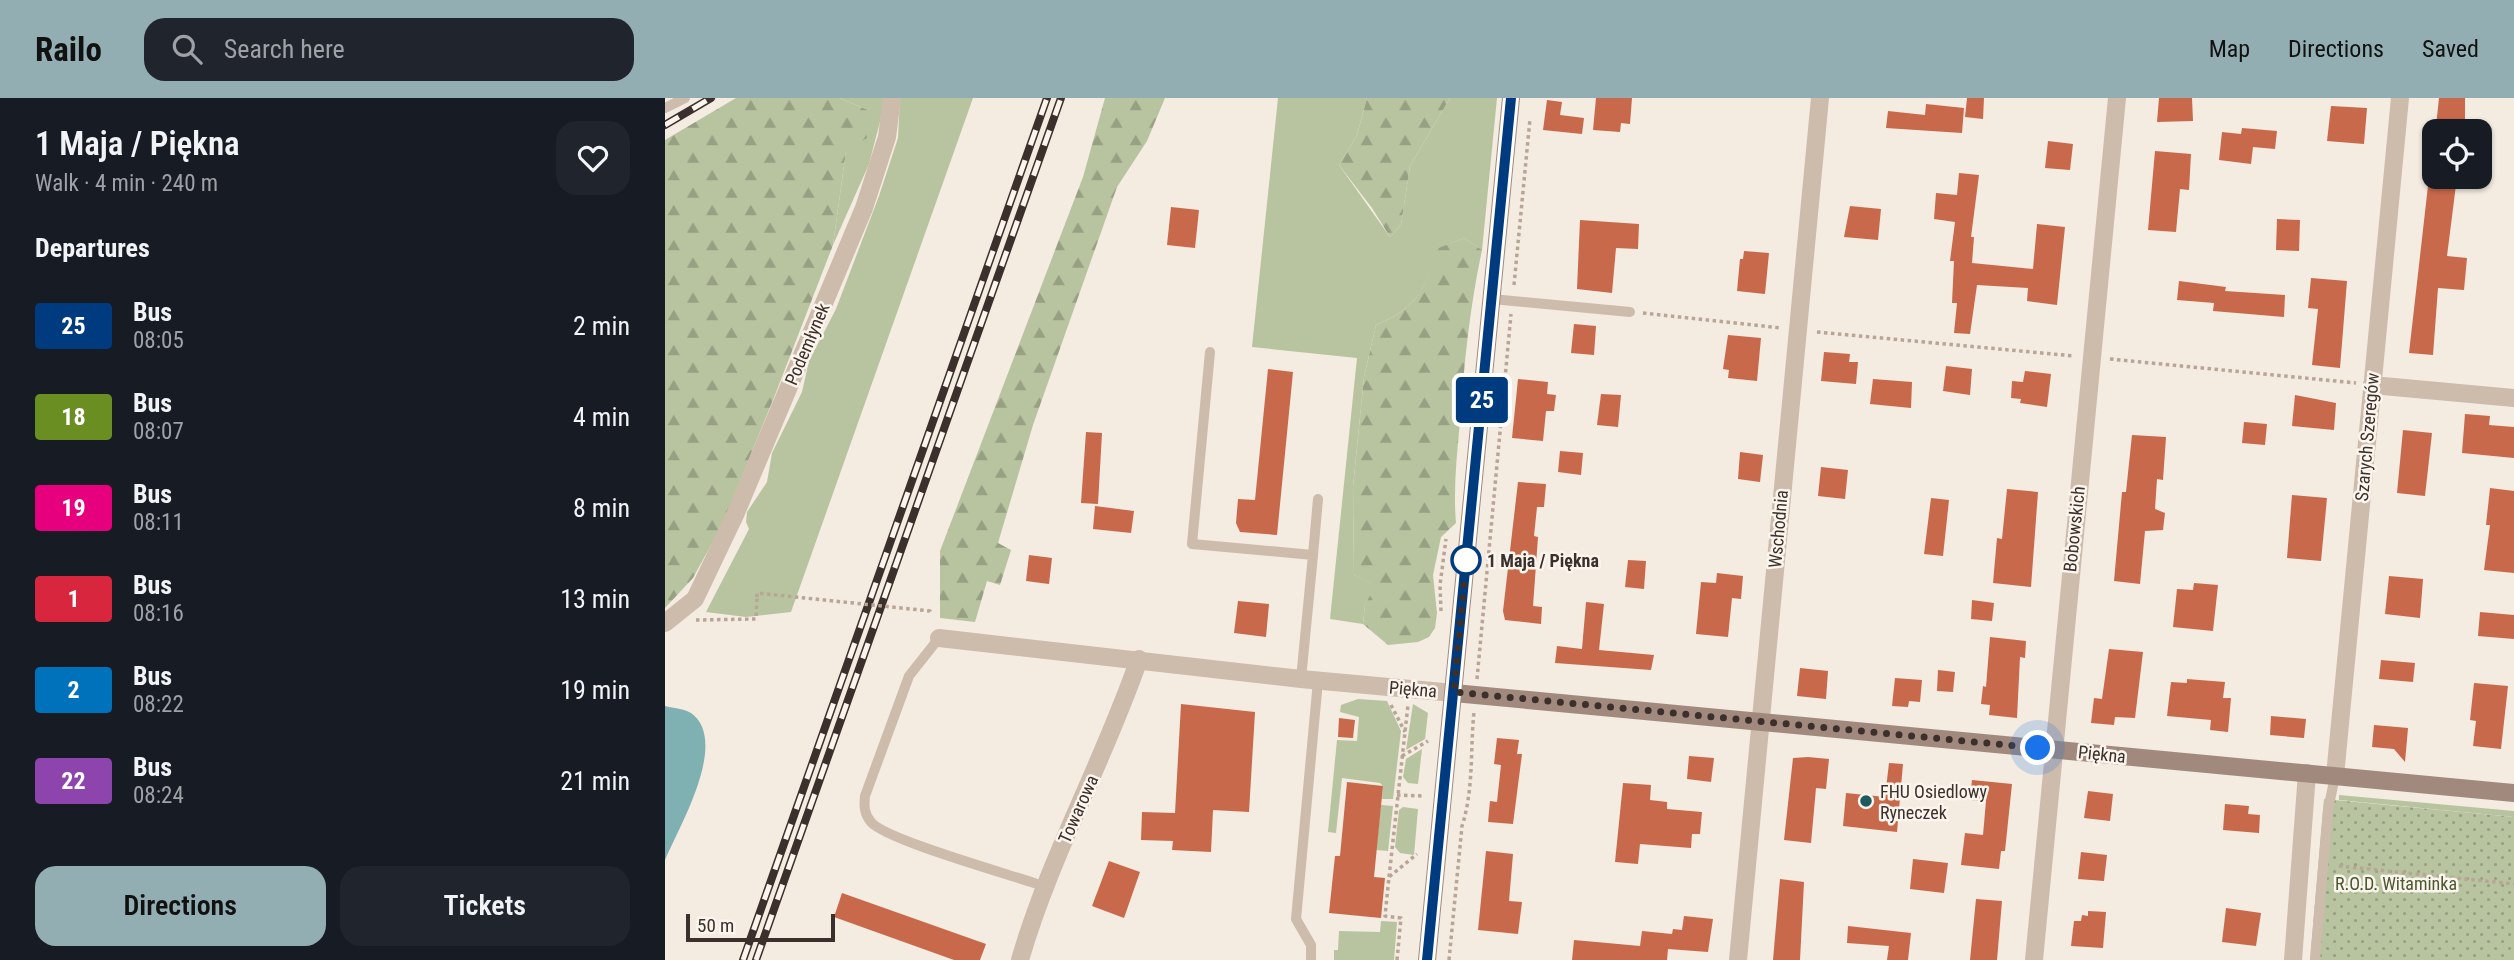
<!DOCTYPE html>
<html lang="en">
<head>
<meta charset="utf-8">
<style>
  :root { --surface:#171b24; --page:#20242c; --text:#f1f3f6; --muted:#9ea1a6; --accent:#92aeb2 }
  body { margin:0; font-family:"Roboto Condensed",sans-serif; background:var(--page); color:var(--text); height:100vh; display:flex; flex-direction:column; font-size:26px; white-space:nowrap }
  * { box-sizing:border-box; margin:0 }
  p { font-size:23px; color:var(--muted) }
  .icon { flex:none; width:38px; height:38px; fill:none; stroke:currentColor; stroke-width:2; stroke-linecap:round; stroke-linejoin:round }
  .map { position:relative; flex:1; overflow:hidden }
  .drawer { display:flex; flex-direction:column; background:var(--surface); width:665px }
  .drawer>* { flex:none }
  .badge { padding:0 14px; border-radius:5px; font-size:24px; line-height:46px }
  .tools { position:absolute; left:1757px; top:21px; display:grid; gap:14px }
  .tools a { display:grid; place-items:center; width:70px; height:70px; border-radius:14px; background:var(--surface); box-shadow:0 2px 5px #0004; font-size:35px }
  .scale { position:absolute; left:21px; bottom:18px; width:149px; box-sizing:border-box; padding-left:7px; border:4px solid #3b302b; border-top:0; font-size:19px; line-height:24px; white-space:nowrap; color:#3b302b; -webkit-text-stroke:5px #fbf5ee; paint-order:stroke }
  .you { position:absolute; width:35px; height:35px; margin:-18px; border:5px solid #fff; border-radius:50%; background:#1a73e8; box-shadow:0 0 0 10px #1a73e833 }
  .map>.badge { position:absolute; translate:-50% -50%; box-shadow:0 0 0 4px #fff }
  h2 { padding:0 35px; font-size:26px; line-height:63px }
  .round { display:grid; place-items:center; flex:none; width:74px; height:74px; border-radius:21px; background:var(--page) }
  .headline { display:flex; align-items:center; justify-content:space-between; height:119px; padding:0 35px }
  h1 { font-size:33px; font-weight:600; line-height:52px }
  .action { display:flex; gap:14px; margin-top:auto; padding:14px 35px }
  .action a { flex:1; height:80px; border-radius:21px; background:var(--accent); color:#111; font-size:28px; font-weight:600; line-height:80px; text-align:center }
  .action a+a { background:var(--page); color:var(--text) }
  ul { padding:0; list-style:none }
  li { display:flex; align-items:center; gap:21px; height:91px; padding:0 35px }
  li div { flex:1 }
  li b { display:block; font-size:26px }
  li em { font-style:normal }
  li .badge { min-width:77px; font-weight:700; text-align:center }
  header { display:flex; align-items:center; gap:42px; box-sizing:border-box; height:98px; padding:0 35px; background:var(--accent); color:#111 }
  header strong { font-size:33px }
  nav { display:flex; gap:38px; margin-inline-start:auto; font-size:24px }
  .search { width:490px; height:63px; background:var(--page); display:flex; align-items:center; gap:18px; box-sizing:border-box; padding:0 24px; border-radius:21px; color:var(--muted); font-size:26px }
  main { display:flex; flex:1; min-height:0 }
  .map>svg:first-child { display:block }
  .grass { fill:#b8c4a0 }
  .forest { fill:url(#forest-firs) }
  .park { fill:url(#park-dots) }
  .water { fill:#7fb0b2 }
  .building { fill:#c8694b }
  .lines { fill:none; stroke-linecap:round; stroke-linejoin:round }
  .path { stroke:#b9a596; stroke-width:3.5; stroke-dasharray:3.5 3.5; stroke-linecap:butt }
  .lane { stroke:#cdbbac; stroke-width:10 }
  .street { stroke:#cdbbac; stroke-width:18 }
  .secondary { stroke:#a18a7d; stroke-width:18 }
  .rail-casing { stroke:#3b302b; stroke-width:8 }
  .rail { stroke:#fbf5ee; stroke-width:5; stroke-dasharray:16; stroke-linecap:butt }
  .path-bridge { stroke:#b9a596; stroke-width:3.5; stroke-dasharray:3.5 3.5; stroke-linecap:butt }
  .line-casing { stroke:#fff; stroke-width:16 }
  .line { stroke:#003b80; stroke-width:10 }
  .walk { stroke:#3b302b; stroke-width:7; stroke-dasharray:0 12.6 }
  .stop-dot { fill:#fff; stroke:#003b80; stroke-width:3.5 }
  .poi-dot { fill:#1f5a5e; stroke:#fbf5ee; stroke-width:2.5 }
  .labels { text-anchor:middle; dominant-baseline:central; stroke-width:5; stroke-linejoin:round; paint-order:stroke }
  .street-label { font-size:18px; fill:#3b302b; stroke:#fbf5ee }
  .stop-label { font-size:18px; font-weight:bold; fill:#3b302b; stroke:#fbf5ee; text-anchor:start }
  .poi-label { font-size:18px; fill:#3b302b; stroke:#fbf5ee; text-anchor:start }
  .park-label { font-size:18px; fill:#4a5a2e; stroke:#fbf5ee }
</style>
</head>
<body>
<header>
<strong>Railo</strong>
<div class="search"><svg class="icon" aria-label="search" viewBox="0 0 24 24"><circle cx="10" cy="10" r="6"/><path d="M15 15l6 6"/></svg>Search here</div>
<nav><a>Map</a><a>Directions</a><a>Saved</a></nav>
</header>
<main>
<section class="drawer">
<div class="headline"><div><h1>1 Maja / Piękna</h1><p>Walk · 4 min · 240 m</p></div><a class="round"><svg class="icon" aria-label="heart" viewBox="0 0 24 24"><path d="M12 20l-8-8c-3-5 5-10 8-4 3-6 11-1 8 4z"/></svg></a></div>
<h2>Departures</h2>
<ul>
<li><span class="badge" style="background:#003b80;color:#fff">25</span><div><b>Bus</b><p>08:05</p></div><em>2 min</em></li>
<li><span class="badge" style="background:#6b8e23;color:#fff">18</span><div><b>Bus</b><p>08:07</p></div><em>4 min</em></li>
<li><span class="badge" style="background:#e6007e;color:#fff">19</span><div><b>Bus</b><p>08:11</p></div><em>8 min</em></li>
<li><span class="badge" style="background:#d7263d;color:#fff">1</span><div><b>Bus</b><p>08:16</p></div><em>13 min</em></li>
<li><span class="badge" style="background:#0072bc;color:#fff">2</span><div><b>Bus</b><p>08:22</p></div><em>19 min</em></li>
<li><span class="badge" style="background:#8e44ad;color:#fff">22</span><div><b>Bus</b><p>08:24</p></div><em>21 min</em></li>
</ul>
<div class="action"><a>Directions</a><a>Tickets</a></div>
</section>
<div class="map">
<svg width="1849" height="862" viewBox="0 0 1849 862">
  <defs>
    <pattern id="forest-firs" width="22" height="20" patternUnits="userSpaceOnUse" patternTransform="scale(1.75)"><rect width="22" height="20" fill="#b8c4a0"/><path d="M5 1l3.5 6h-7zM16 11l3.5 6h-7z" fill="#97a083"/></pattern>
    <pattern id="park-dots" width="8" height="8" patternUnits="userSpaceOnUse" patternTransform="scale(1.75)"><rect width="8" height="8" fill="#b8c4a0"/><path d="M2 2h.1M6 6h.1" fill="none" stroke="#97a083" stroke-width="1.8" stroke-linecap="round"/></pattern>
  </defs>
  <rect width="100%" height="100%" fill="#f4ebe1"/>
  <g class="grass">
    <path d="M174,0H219V8L204,66L168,147L181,53L203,12Z"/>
    <path d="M235,0H308L126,514L81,519L41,514L84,431L81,424L82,414L102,384L107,355L137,294L144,263L171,211L214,98L233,40Z"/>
    <path d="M613,0H702L692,37L674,67L725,139L736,127L745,68L785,0H832L817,152L799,140L772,151C761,191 751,211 711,227L699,279L688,389L689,477L711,488L700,507L698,526L665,521L692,260L587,249Z"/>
    <path d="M693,601L722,603L736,633L728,701H717L718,688L715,685L677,680L671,735L663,734L672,642L692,643L694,619L675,614L676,607Z"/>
    <path d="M748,606L763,615L760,641L741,652Z"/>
    <path d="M757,651L753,686L743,685L738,679L741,661Z"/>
    <path d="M1674,697L1849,713V719L1674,702Z"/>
    <path d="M716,707L728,708L723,753L711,752Z"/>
    <path d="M738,709L753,711L749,757L735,755L730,749L734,712Z"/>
    <path d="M716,823L732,824L729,862H669V852H673L674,833L715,834Z"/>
  </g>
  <g class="forest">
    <path d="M71,0H174L203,12L202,40L181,53L168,147L110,297L58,425L28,480L0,510V42Z"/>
    <path d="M440,0H500L482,43L452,89L368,327L333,445L346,452L335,487L322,483L310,524L275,520V453L418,79Z"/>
    <path d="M702,0H785L745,68L736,127L725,139L707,110L674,67L692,37Z"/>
    <path d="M799,140L817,152C805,208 799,265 795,323C792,357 788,391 791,425L776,439L768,477L772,515L770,530L764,539L753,544L723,547L698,526L700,507L710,488L689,477L688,389L699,279L711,227C751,211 761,191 771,151Z"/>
  </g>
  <path class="park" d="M1659,701L1849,719V862H1645Z"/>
  <path class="water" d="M0,608C8,610 20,611 26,615C65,643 14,729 0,762Z"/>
  <g class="building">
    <path d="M931,0H967L965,26L956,25L955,34L928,32Z"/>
    <path d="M1302,0H1319L1318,21L1300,19Z"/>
    <path d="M1494,0H1527L1528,23L1492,24Z"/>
    <path d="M1774,0H1800V32L1771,28Z"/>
    <path d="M882,2L897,4L895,17L919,20L917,36L878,32Z"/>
    <path d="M1261,6L1299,10L1297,35L1221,30L1223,13L1260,17Z"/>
    <path d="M1666,8L1702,10L1699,46L1662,43Z"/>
    <path d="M1577,30L1612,33L1610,51L1588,49L1586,66L1554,62L1557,34L1576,36Z"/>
    <path d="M1383,43L1408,46L1405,72L1380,70Z"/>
    <path d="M1490,53L1526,56L1524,92L1515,91L1511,134L1483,132Z"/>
    <path d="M1294,75L1314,77L1306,139H1309L1307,165L1368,171L1372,126L1400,129L1392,207L1362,203L1363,190L1312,187L1305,236L1289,235L1292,205H1287L1289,163H1285L1290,124L1269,121L1271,95L1292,97Z"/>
    <path d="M1764,79H1792L1782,158L1802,160L1799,192L1773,190L1768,257L1744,255Z"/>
    <path d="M1185,108L1216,111L1213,142L1179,139Z"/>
    <path d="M506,109L534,112L530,150L502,147Z"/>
    <path d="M1612,121L1635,122L1634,153L1611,152Z"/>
    <path d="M915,122L974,126L973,151L951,150L947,195L912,191Z"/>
    <path d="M1079,153L1104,155L1100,196L1072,193L1075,161H1078Z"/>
    <path d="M1646,180L1682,183L1675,270L1647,267L1653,211L1643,210Z"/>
    <path d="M1514,183L1561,189L1560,193L1620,197L1619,219L1548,213L1549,205L1512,202Z"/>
    <path d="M909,226L931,228L929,257L906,255Z"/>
    <path d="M1063,237L1096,240L1092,283L1063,280L1064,272L1058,271Z"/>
    <path d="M1159,254L1185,256L1184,264H1193L1191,286L1156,283Z"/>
    <path d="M1281,268L1307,271L1305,297L1278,293Z"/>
    <path d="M603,271L628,274L612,437L575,434L571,425L573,401L590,402Z"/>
    <path d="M1360,273L1386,276L1382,309L1355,305L1356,301L1346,300L1347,283L1358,284Z"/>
    <path d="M853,281L883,284L882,296L891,297L889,313H881L878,343L847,340Z"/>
    <path d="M1208,281L1247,284L1246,310L1205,306Z"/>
    <path d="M936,296L956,297L953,329L932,327Z"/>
    <path d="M1630,297L1671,305L1669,332L1627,328Z"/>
    <path d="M1800,316L1825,318L1824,327L1849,329V360L1797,355Z"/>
    <path d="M1579,324L1602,326L1600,347L1577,345Z"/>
    <path d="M1738,332L1767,335L1760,398L1732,395Z"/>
    <path d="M421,334L437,335L433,406L416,405Z"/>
    <path d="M1467,337L1501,339L1498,382L1492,381L1490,411L1500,415L1498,432L1480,433L1475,486L1449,483L1457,394H1461Z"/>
    <path d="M895,353L918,355L916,377L893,374Z"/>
    <path d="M1075,354L1098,357L1095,384L1073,381Z"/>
    <path d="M1156,369L1183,372L1180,401L1153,398Z"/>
    <path d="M853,384L881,386L879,409H872L869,438L873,439L868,508L877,509L876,526L840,522L838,513Z"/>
    <path d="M1825,390L1849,393V475L1819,472L1825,427H1821Z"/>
    <path d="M1342,391L1373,394L1366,489L1328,485L1332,440L1337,441Z"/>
    <path d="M1627,397L1662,400L1656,463L1622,460Z"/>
    <path d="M1266,400L1284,402L1278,458L1259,456Z"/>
    <path d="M430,408L469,413L466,435L428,431Z"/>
    <path d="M364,457L387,460L384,486L361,483Z"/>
    <path d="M963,462L981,463L979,491L960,489Z"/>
    <path d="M1052,475L1078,478L1076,501L1067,500L1063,539L1031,536L1036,484L1051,485Z"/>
    <path d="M1724,478L1758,481L1755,520L1720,516Z"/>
    <path d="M1529,485L1553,487L1548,533L1508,529L1512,491L1528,492Z"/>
    <path d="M1307,502L1329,505L1327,523L1306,521Z"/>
    <path d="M573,503L604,506L601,539L569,535Z"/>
    <path d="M921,504L939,506L934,552L989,557L986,572L890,565L892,548L917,551Z"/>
    <path d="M1815,514L1849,517V541L1813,538Z"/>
    <path d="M1325,539L1361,543L1360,560L1355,559L1352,620L1324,617L1325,607L1316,606L1318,588L1321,589Z"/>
    <path d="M1444,551L1478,554L1470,620L1450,619L1449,627L1426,625L1429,600L1437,601Z"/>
    <path d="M1716,562L1750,565L1748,584L1714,581Z"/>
    <path d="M1135,570L1163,573L1161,601L1132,598Z"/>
    <path d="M1273,572L1290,574L1288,594L1272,593Z"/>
    <path d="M1230,580L1257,582L1255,604L1244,603L1243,609L1227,608Z"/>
    <path d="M1522,581L1560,584L1558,600H1566L1563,634L1545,632L1546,622L1502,618L1506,584L1522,585Z"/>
    <path d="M1809,585L1843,588L1836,651L1808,648L1811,623L1805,622Z"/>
    <path d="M516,606L590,614L584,714L548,712L546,754L507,752L508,743L476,742L477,714L510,715Z"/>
    <path d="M1606,618L1641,621L1639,640L1605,637Z"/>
    <path d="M674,620L690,622L688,640L673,639Z"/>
    <path d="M1709,627L1743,630L1740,664L1729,651L1707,649Z"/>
    <path d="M832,640L854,642L852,656H857L848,726L823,724L825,703L832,704L836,667L829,666Z"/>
    <path d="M1024,658L1049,660L1046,684L1022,681Z"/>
    <path d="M1143,659L1164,661L1161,691L1151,690L1146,745L1119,742L1128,660Z"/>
    <path d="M1224,665L1238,666L1232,734L1178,728L1181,695L1220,699Z"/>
    <path d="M1307,682L1347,686L1340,753H1336L1334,771L1296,767L1300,735L1318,737L1321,703L1305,702Z"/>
    <path d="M682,684L718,688L709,779L720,780L716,820L664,815L670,758H675Z"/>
    <path d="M958,685L986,687L985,702L1002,704V711L1037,714L1035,736H1027L1026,750L975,746L973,766L950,764Z"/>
    <path d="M1423,693L1448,696L1445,723L1419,720Z"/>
    <path d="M1560,706L1584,708L1583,716L1595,717L1594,735L1558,732Z"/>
    <path d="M821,753L848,756L844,803L857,804L853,836L813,832Z"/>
    <path d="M1416,754L1442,757L1439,783L1413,781Z"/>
    <path d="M1248,761L1283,765L1279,795L1245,791Z"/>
    <path d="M444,763L475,774L459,820L427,808Z"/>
    <path d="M1115,781L1139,784L1135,862H1108Z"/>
    <path d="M177,795L321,846L315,862H289L169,819Z"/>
    <path d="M1311,801L1337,803L1332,862H1305Z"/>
    <path d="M1561,810L1596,815L1591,848L1557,844Z"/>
    <path d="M1423,813L1441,814L1438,850L1406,848L1409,823H1416L1417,817L1423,818Z"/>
    <path d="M1019,818L1048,821L1043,854L1003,851L1002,862H907L909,842L975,848L977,833L1007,836L1008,831L1017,832Z"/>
    <path d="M1183,828L1246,835L1243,862H1222L1224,848L1182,845Z"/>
  </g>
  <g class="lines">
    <g class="path">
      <path d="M849,187L865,21"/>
      <path d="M978,215L1116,230"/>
      <path d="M1152,234L1409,258"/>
      <path d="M1445,261L1691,285"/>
      <path d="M776,513L775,487L781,441"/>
      <path d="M31,522L91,521L92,499"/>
      <path d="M812,581L846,216"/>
      <path d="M726,607L740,634"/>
      <path d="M737,658L763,643"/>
      <path d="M732,697L758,698"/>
      <path d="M1674,768L1849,786"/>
      <path d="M724,779L743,607"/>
      <path d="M732,862L736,820L720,818L724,779L752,756"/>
      <path d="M784,862L797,728C809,691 805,652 809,614"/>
    </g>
    <g class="lane">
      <path d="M0,10L20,0"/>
      <path d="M827,201L965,214"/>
      <path d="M545,254L527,446L648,457L636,581"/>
      <path d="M648,457L653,401"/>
      <path d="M274,540L244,578L200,698C199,708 199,716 206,724C220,742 351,778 381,789"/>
      <path d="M646,862V847L631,821L653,583"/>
      <path d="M1650,862L1663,712L1670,678"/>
    </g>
    <g class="street">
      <path d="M1707,287L1849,300"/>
      <path d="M0,525L30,501L70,417L199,110L222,39L227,0"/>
      <path d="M274,540L636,581L789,595"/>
      <path d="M1670,678L1735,0"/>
      <path d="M355,862C385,758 439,663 474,561"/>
      <path d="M1073,862L1155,0"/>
      <path d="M1369,862L1452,0"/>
      <path d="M1628,862L1642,675"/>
    </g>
    <g class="secondary">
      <path d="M789,595L1849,695"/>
      <path d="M762,862L846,0"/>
    </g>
    <defs>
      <g id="rail">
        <path d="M0,27L46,0"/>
        <path d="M78,862L382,0"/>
        <path d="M91,862L396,0"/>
      </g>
    </defs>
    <use href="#rail" class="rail-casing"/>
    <use href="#rail" class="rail"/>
    <path class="path-bridge" d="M92,499V495L265,513V516"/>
  </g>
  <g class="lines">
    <defs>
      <path id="line" d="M762,862L846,0"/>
    </defs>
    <use href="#line" class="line-casing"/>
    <use href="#line" class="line"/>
    <path class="walk" d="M801,462L789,594L1373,650"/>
  </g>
  <circle class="stop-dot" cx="801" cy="462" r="14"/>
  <circle class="poi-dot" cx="1201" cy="703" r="7"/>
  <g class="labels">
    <g class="street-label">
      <text transform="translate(142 246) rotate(-67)">Podemłynek</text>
      <text transform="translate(1702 339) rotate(-85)">Szarych Szeregów</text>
      <text transform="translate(1113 431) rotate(-85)">Wschodnia</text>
      <text transform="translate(1409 431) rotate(-84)">Bobowskich</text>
      <text transform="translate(748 591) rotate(5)">Piękna</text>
      <text transform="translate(1437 656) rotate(6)">Piękna</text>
      <text transform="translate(413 711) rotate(-66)">Towarowa</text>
    </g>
    <g class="stop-label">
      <text x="822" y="462">1 Maja / Piękna</text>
    </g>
    <g class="poi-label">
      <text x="1215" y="693">FHU Osiedlowy<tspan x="1215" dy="21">Ryneczek</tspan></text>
    </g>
    <g class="park-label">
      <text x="1731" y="785">R.O.D. Witaminka</text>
    </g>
  </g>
</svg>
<div class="tools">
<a><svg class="icon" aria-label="locate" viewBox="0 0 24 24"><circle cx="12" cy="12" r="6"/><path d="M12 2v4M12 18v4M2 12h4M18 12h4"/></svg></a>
</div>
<div class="scale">50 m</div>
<div class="you" style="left:1373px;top:650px"></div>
<b class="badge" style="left:817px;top:302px;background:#003b80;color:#fff">25</b>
</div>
</main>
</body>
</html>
